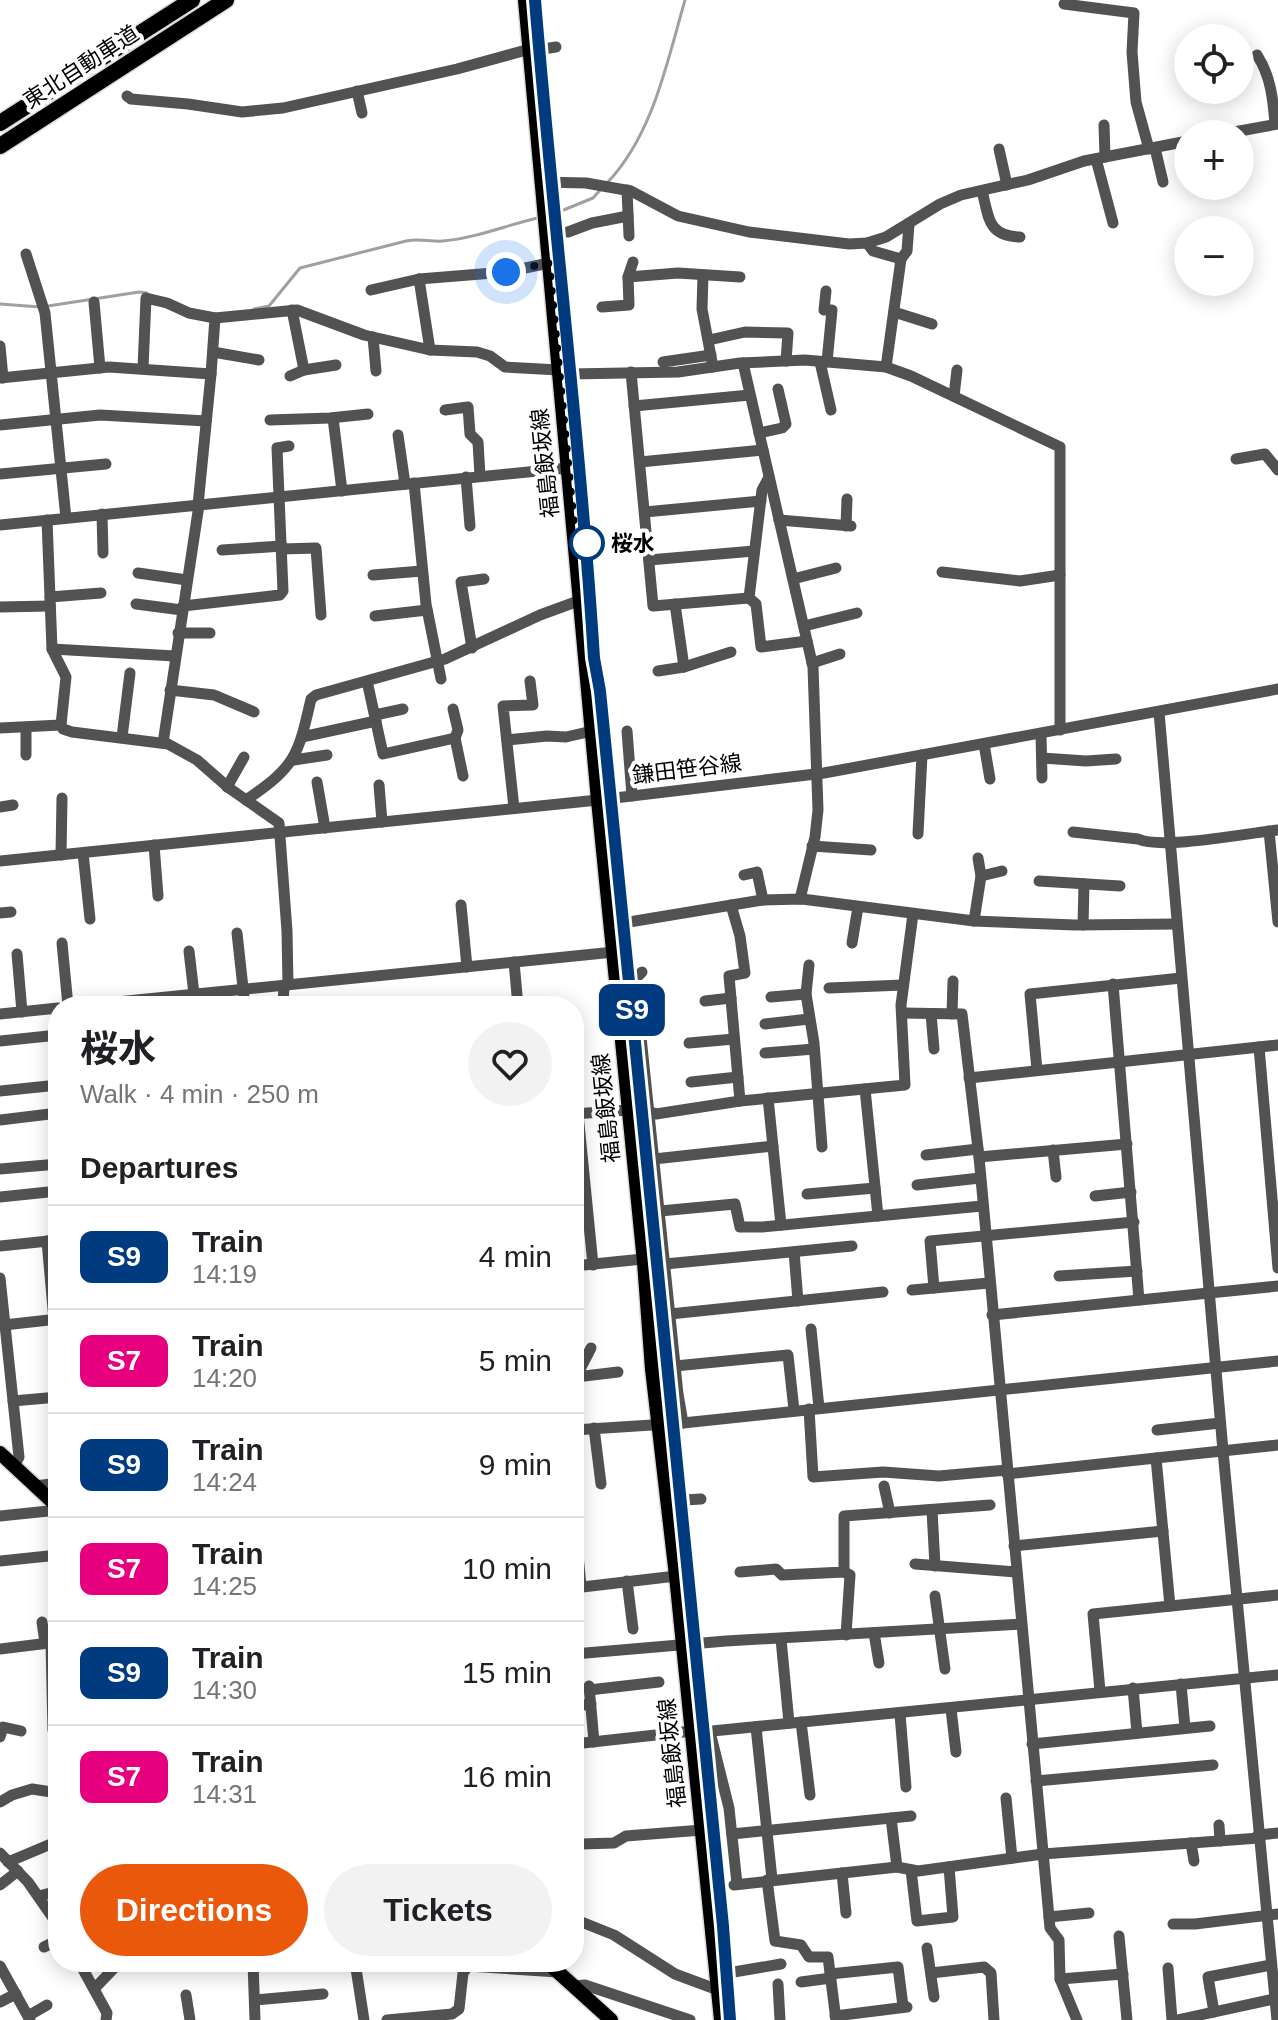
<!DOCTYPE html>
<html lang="en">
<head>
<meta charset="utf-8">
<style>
  :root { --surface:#fff; --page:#f2f2f2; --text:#202124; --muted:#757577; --line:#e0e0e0; --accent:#ea580c }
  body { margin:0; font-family:Helvetica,"Noto Sans JP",sans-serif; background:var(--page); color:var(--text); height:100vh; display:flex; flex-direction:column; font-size:30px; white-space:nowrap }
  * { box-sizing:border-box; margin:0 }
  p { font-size:26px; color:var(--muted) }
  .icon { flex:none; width:44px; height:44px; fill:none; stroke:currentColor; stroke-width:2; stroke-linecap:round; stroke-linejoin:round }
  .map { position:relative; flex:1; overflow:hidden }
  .side { position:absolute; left:48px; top:996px; width:536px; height:976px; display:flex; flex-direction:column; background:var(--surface); border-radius:32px; box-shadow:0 4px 20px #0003 }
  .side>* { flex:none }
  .badge { padding:0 16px; border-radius:12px; font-size:28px; line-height:52px }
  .buttons { position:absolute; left:1174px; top:24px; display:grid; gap:16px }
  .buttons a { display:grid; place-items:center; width:80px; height:80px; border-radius:50%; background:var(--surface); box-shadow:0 4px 20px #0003; font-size:40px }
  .you { position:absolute; width:40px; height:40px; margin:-20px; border:6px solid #fff; border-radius:50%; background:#1a73e8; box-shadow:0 0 0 12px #1a73e833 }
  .map>.badge { position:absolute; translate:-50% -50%; box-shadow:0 0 0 4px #fff }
  h2 { padding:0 32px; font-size:30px; line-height:72px }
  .round { display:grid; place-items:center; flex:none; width:84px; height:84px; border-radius:42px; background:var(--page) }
  .summary { display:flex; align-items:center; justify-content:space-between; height:136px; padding:0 32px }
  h1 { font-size:38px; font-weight:700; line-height:60px }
  .cta { display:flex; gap:16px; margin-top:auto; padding:16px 32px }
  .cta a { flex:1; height:92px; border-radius:48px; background:var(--accent); color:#fff; font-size:32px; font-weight:700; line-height:92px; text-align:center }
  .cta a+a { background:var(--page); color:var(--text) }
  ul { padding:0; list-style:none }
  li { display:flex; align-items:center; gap:24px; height:104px; padding:0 32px; border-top:2px solid var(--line) }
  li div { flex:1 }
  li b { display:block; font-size:30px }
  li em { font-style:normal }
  li .badge { min-width:88px; font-weight:700; text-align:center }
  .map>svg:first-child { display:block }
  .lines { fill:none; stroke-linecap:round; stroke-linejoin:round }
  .stream { stroke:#a0a0a0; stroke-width:3 }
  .major-casing { stroke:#dbdbdb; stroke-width:17 }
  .highway-casing { stroke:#dbdbdb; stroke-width:19 }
  .minor { stroke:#525252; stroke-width:11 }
  .major { stroke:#000; stroke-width:14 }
  .highway { stroke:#000; stroke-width:16 }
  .rail-casing { stroke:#000; stroke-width:6 }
  .rail { stroke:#fff; stroke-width:3; stroke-dasharray:9; stroke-linecap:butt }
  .line-casing { stroke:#fff; stroke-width:18 }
  .line { stroke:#003b80; stroke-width:12 }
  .walk { stroke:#000; stroke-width:8; stroke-dasharray:0 14.4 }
  .stop-dot { fill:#fff; stroke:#003b80; stroke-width:4 }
  .labels { text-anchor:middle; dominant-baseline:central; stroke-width:8; stroke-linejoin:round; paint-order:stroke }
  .street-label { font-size:22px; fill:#000; stroke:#fff }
  .stop-label { font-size:22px; font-weight:bold; fill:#000; stroke:#fff; text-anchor:start }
</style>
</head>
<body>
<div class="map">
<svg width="1278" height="2020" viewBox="0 0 1278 2020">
  <rect width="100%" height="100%" fill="#fff"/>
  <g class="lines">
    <g class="stream">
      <path d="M607,183C653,135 667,62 685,0"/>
      <path d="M549,216L593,198L602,188"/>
      <path d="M0,304L40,307"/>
      <path d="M48,306L139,292L147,293"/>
      <path d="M254,309L269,306L300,268L406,241C419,238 430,242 443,241C477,238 509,224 542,217"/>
    </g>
    <defs>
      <g id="major">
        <path d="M525,0L598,800L644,1262L652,1369L676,1576L721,2020"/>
        <path d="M0,1453L58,1507"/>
        <path d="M547,1962L611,2020"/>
      </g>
      <g id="highway">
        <path d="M0,123L192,0"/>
        <path d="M0,146L226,0"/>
      </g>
    </defs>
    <use href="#major" class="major-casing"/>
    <use href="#highway" class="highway-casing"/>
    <g class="minor">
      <path d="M1064,4L1134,13L1132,52L1136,102L1149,149"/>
      <path d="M530,51L556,47"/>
      <path d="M1257,55C1271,76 1273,100 1275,124"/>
      <path d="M357,91L362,113"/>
      <path d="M127,96L131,99L188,104L242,112L283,108L457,69L530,49"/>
      <path d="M1104,125L1105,157"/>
      <path d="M1223,134L1278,124"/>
      <path d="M1155,148L1163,182"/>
      <path d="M999,149L1007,185"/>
      <path d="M1096,159L1113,223"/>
      <path d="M541,182L586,183L631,191L678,216L749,232L849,244L867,243L886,237L940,204L961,195L1028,180L1084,161L1188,141"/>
      <path d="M627,190L629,236"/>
      <path d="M982,191C989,217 987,236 1020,237"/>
      <path d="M568,232L592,223L628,216"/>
      <path d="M867,243L873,251L901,259L886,367"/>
      <path d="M26,254L45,313L66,518"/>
      <path d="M901,259L907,251L909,224"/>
      <path d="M703,275L702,309L713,367"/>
      <path d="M628,277L678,273L740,277"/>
      <path d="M419,279L430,350"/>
      <path d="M371,290L419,279L506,272L549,263"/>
      <path d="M826,291L824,310H832L827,362"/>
      <path d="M94,302L100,368"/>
      <path d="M602,307L629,305L628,277L633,262"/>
      <path d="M292,310L304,370"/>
      <path d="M894,312L932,324"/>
      <path d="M373,337L376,371"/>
      <path d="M709,340L745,332L788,333L786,361"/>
      <path d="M0,346L3,378"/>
      <path d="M213,352L259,360"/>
      <path d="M663,362L711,355"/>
      <path d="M820,362L831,410"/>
      <path d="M743,363L813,667L818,810L815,837L800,899"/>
      <path d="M143,368L146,298L167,303L189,313L215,318L297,310L364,335L430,350L477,352L490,356L505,367L559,370L571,374L678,372L740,363L805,360L886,367L911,376L1060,447V730"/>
      <path d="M631,372L653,606L749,598"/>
      <path d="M211,374L215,318"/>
      <path d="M290,376L304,370L336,365"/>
      <path d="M0,378L109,367L211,374L198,505"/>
      <path d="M954,396L957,370"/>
      <path d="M634,406L750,395"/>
      <path d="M445,410L468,407L470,434L478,442L480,476"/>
      <path d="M333,418L342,491"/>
      <path d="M270,420L330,418L368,414"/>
      <path d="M0,425L100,415L206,421"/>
      <path d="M759,433L782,428L786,424L778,389"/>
      <path d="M398,435L405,484"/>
      <path d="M1236,459L1265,454L1278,470"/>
      <path d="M640,462L763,450"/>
      <path d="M0,474L106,464"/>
      <path d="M466,477L470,526"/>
      <path d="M769,477L762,490L749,598L756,604L761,647L807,641"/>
      <path d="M414,483L426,604L441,679"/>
      <path d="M645,512L761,501"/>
      <path d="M102,514L103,553"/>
      <path d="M47,520L52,649L66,677L61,725L63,729L72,732L168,744L197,760L229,788L279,823L287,931L288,985"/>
      <path d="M779,520L851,526"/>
      <path d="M0,525L568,468"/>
      <path d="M846,526L847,499"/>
      <path d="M282,549L316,548L321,615"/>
      <path d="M222,550L282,546"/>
      <path d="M649,560L754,551"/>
      <path d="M942,572L1020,581L1060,575"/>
      <path d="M138,573L187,580"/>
      <path d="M373,575L422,571"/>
      <path d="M793,579L836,568"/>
      <path d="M50,597L101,593"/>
      <path d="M136,604L182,610"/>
      <path d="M675,604L684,667"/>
      <path d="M183,606L280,595L283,591L277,448L289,446"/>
      <path d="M0,607L50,606"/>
      <path d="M375,616L427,610"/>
      <path d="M804,626L857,613"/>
      <path d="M178,633H210"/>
      <path d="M472,648L461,582L484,579"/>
      <path d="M52,649L175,656"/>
      <path d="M812,663L840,654"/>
      <path d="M658,671L684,667L731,652"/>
      <path d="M367,681L383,754L455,738L463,776"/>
      <path d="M170,690L214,695L254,712"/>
      <path d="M453,709L458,730L455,738"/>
      <path d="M1159,712L1223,1451L1277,2020"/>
      <path d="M375,715L403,709"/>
      <path d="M26,727V755"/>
      <path d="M0,728L61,725"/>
      <path d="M627,731L632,796"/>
      <path d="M1041,734L1042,778"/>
      <path d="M122,737L130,673"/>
      <path d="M302,737L376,721"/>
      <path d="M507,740L547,736L566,737L592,731"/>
      <path d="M163,743L199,505"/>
      <path d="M984,744L990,779"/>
      <path d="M1042,758L1086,761L1116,759"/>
      <path d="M294,760L327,755"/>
      <path d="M317,782L325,828"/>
      <path d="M379,785L382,822"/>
      <path d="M227,787L244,757"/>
      <path d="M246,800C296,766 298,756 311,699L316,695L445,659L540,615L581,600"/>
      <path d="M0,807L13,805"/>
      <path d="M514,808L503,706L533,705L530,681"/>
      <path d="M1269,831L1278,922"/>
      <path d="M1073,832L1138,839C1162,850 1248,833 1278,830"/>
      <path d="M918,834L922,755"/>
      <path d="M154,845L158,896"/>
      <path d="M812,846L871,850"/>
      <path d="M83,853L90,919"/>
      <path d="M61,855L62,798"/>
      <path d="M0,861L598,800L824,773L1278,689"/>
      <path d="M744,875L757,872L763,900"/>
      <path d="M981,876L1002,871"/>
      <path d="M1039,881L1120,886"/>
      <path d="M461,905L467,967"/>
      <path d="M731,905L740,936L745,973L729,976L740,1101"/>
      <path d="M0,913L11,912"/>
      <path d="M974,921L981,876L978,858"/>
      <path d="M611,925L762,900L802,899L974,921L1075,925L1177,924"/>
      <path d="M1083,925L1084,884"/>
      <path d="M237,933L245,1006"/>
      <path d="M62,943L68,1006"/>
      <path d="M852,943L858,907"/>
      <path d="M189,951L194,994"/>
      <path d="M17,954L22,1012"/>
      <path d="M514,962L518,1006"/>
      <path d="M809,965L806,994L814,1043L822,1147"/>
      <path d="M642,972L635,979L678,1394L683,1423"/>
      <path d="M1113,984L1139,1300"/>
      <path d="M829,988L903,985"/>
      <path d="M771,997L806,994"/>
      <path d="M705,1001L731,998"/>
      <path d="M77,1006L614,952"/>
      <path d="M283,1006L284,985"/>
      <path d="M902,1013L962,1014L979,1157L1050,1928L1059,1940L1060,1979L1077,2020"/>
      <path d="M0,1014L58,1008"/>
      <path d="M931,1014L934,1049"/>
      <path d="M952,1014L953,981"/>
      <path d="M765,1024L809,1019"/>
      <path d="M0,1041L58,1035"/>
      <path d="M689,1043L734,1039"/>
      <path d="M1259,1047L1278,1268"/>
      <path d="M765,1053L814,1049"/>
      <path d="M1037,1070L1030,994L1181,978"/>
      <path d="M969,1078L1278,1045"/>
      <path d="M691,1082L738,1077"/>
      <path d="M865,1089L878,1216"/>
      <path d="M0,1091L58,1085"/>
      <path d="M768,1098L781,1225"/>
      <path d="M574,1114L642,1109L656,1114L740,1101L905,1085L901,1005L913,914"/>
      <path d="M578,1114L593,1265"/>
      <path d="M0,1120L58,1113"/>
      <path d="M1053,1150L1056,1177"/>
      <path d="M926,1155L978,1149"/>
      <path d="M979,1157L1127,1144"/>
      <path d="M654,1159L773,1146"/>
      <path d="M0,1169L58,1164"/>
      <path d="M917,1185L980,1178"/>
      <path d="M807,1194L875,1188"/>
      <path d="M1095,1196L1131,1192"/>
      <path d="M0,1197L58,1191"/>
      <path d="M660,1211L735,1204L740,1227H762L982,1206"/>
      <path d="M47,1241L54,1320"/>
      <path d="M0,1246L58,1240"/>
      <path d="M794,1252L798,1301"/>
      <path d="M665,1264L852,1246"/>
      <path d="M574,1266L643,1259"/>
      <path d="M1059,1276L1137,1271"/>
      <path d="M0,1278L19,1457L14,1466"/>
      <path d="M934,1288L930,1241L1134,1222"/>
      <path d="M912,1290L989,1283"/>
      <path d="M670,1314L883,1292"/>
      <path d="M992,1315L1278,1286"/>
      <path d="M4,1325L58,1319"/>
      <path d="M811,1329L819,1408"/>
      <path d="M675,1366L788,1355L794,1410"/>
      <path d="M576,1377L618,1372"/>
      <path d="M574,1381L591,1348"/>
      <path d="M13,1401L58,1397"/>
      <path d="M809,1409L813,1477L883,1472L939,1476L1007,1470"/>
      <path d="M594,1428L601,1484"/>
      <path d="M574,1430L683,1423L1278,1361"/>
      <path d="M1157,1430L1220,1423"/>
      <path d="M1156,1458L1278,1445"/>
      <path d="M1007,1474L1156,1458L1170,1606"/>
      <path d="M36,1486L58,1483"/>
      <path d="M884,1486L890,1513"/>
      <path d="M667,1501L701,1499"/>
      <path d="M932,1510L935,1566"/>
      <path d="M0,1516L58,1510"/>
      <path d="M576,1533L581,1587"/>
      <path d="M1014,1546L1163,1531"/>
      <path d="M0,1561L58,1555"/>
      <path d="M915,1564L1016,1572"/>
      <path d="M740,1572L776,1569L782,1575L844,1572V1516L990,1505"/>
      <path d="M844,1572L850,1575L846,1635"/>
      <path d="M627,1581L633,1629"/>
      <path d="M574,1588L676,1576"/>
      <path d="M935,1596L945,1669"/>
      <path d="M42,1622L45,1643"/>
      <path d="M874,1633L879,1663"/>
      <path d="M781,1639L789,1723"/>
      <path d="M51,1642L53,1730"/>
      <path d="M0,1649L57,1642"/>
      <path d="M574,1654L726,1641L1021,1624"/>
      <path d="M1181,1684L1185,1728"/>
      <path d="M589,1686L594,1742"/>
      <path d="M1133,1688L1137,1733"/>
      <path d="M589,1690L659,1682"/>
      <path d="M1100,1691L1093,1614L1278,1595"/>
      <path d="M574,1706L591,1704"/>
      <path d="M951,1709L956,1752"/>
      <path d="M900,1714L906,1787"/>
      <path d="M801,1722L810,1795"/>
      <path d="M756,1727L772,1879"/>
      <path d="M710,1732L729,1808L737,1884"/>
      <path d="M692,1733L1278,1675"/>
      <path d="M0,1737L3,1727L21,1731"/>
      <path d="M574,1744L692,1731"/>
      <path d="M1032,1744L1210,1726"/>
      <path d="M1036,1781L1213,1765"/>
      <path d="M574,1798L579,1845"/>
      <path d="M1006,1798L1012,1858"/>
      <path d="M0,1802L12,1795L32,1789L58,1793"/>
      <path d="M891,1818L897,1867"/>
      <path d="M1219,1825L1220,1841"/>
      <path d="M732,1834L911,1816"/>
      <path d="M1258,1835L1278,1833"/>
      <path d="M1191,1843L1194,1861"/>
      <path d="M574,1847L581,1844L614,1843L626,1836L702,1830"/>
      <path d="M0,1853L28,1882L58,1925"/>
      <path d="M8,1862L58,1841"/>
      <path d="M911,1870L917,1921L953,1917L949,1867"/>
      <path d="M842,1873L846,1913"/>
      <path d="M767,1880L775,1941L801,1945L809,1957H828L836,2020"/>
      <path d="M0,1885L18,1871"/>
      <path d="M734,1885L897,1867L918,1871L1043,1854L1259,1838"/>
      <path d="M39,1896L58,1891"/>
      <path d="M574,1915L579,1921L614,1935L675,1974L718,1990"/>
      <path d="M1049,1917L1089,1913"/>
      <path d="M1173,1924H1195L1278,1914"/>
      <path d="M1119,1936L1127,2020"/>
      <path d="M44,1947L58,1940"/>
      <path d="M927,1948L934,1997"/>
      <path d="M79,1962L107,2013L106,2020"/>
      <path d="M253,1962L255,2020"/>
      <path d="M355,1962L364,2020"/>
      <path d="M0,1966L30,2020"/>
      <path d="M1168,1968L1172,2020"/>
      <path d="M931,1973L984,1967L991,1973L994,2020"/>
      <path d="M830,1974L898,1967L903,2006"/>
      <path d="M716,1975L781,1964"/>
      <path d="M1060,1979L1123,1974"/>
      <path d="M801,1982L831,1978"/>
      <path d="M778,1984L780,2020"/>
      <path d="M573,1986L585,1985L690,2020"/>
      <path d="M94,1989L120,1962"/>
      <path d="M186,1995L190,2020"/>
      <path d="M255,2000L323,1994"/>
      <path d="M0,2002L16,1994"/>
      <path d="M1214,2012L1208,1977L1271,1965"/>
      <path d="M28,2016L47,2005"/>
      <path d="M835,2016L907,2007"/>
      <path d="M387,2020L452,2014L459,2009L463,1973L468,1966L558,1972"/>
      <path d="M1177,2020L1278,1998"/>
    </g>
    <use href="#major" class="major"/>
    <use href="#highway" class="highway"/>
    <defs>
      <path id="rail" d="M535,0C553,220 581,438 594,658L600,691L723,1926L730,2020"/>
    </defs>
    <use href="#rail" class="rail-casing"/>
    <use href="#rail" class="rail"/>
  </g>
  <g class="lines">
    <defs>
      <path id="line" d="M535,0C553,220 580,438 594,658L600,691L723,1926L730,2020"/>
    </defs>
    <use href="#line" class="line-casing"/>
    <use href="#line" class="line"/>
    <path class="walk" d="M506,272L549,263L576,547L587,543"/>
  </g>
  <circle class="stop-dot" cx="587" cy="543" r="16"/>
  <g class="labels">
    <g class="street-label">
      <text transform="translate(81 67) rotate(-33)">東北自動車道</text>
      <text transform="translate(545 463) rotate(-96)">福島飯坂線</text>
      <text transform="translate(687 769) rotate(-7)">鎌田笹谷線</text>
      <text transform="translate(606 1108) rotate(-96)">福島飯坂線</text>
      <text transform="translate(672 1753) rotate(-96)">福島飯坂線</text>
    </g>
    <g class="stop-label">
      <text x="611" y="543">桜水</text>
    </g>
  </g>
</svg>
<div class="buttons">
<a><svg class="icon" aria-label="locate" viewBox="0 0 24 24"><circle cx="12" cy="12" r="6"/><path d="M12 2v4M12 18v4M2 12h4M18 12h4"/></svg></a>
<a>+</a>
<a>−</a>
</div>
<div class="you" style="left:506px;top:272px"></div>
<b class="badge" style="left:632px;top:1010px;background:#003b80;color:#fff">S9</b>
<section class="side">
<div class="summary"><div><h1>桜水</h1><p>Walk · 4 min · 250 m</p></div><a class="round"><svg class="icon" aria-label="heart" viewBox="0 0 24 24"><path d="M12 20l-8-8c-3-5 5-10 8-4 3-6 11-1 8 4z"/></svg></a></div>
<h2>Departures</h2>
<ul>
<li><span class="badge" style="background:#003b80;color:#fff">S9</span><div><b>Train</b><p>14:19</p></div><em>4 min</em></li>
<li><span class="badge" style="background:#e6007e;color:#fff">S7</span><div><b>Train</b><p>14:20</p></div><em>5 min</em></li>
<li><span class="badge" style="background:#003b80;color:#fff">S9</span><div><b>Train</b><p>14:24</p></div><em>9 min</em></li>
<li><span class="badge" style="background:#e6007e;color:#fff">S7</span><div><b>Train</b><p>14:25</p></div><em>10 min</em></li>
<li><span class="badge" style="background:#003b80;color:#fff">S9</span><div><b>Train</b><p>14:30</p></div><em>15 min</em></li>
<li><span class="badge" style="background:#e6007e;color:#fff">S7</span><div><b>Train</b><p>14:31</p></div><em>16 min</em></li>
</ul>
<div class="cta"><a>Directions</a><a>Tickets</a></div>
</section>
</div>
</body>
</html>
